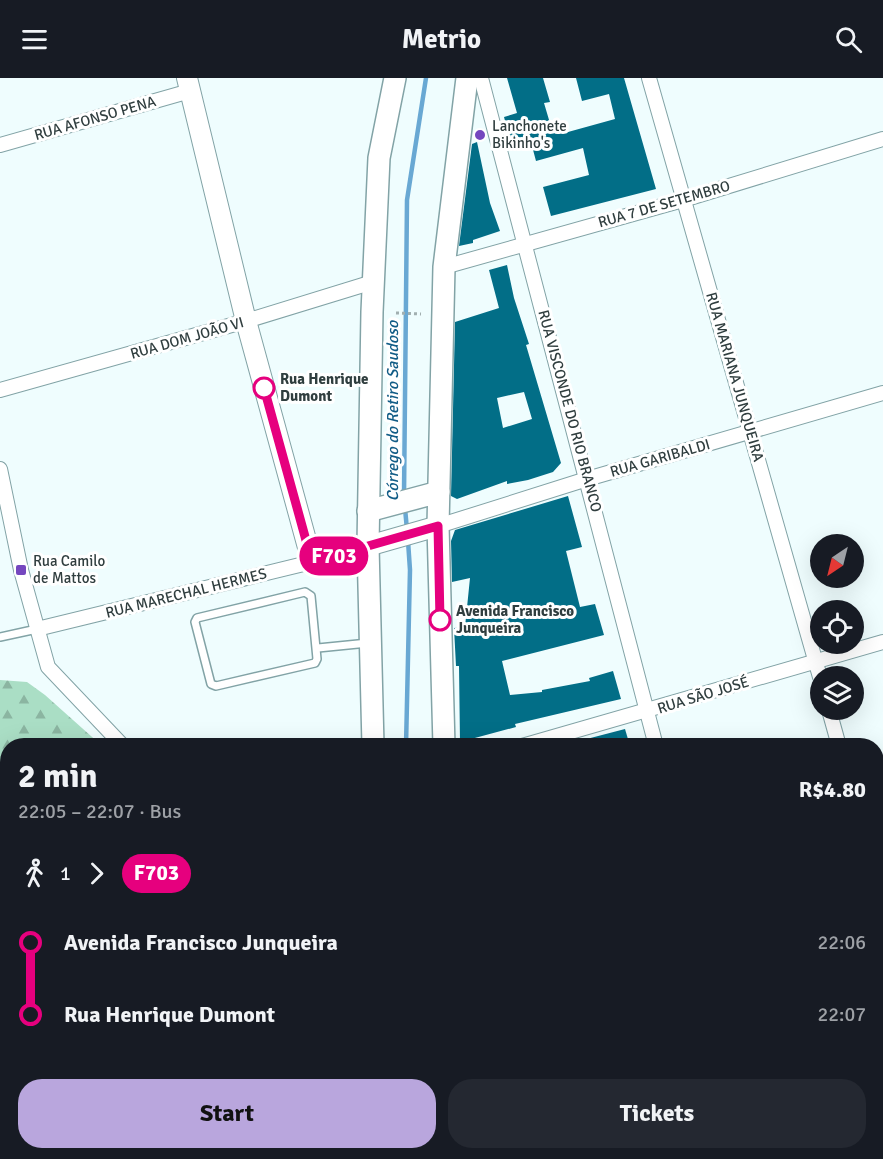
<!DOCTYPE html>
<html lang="en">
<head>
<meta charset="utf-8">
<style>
  :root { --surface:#171b24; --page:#242831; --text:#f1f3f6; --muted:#9ea1a6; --accent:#b9a6dd }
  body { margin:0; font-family:Signika,sans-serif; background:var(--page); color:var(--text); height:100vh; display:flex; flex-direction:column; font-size:22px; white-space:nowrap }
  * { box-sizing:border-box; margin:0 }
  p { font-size:20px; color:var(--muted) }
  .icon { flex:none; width:33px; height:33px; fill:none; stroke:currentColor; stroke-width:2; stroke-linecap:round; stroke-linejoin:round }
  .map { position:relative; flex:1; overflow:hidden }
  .side { position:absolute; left:0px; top:660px; width:884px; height:422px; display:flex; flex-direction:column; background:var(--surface); border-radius:24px 24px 0 0; box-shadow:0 6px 24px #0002 }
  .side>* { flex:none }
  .badge { padding:0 12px; border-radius:20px; font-size:21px; line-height:39px }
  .needle { width:39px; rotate:215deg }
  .buttons { position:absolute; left:810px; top:456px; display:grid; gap:12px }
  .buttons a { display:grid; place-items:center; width:54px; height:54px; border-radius:50%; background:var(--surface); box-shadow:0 6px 24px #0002; font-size:30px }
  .map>.badge { position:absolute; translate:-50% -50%; box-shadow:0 0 0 3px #fff }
  .legs { display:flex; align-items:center; gap:9px; height:66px; padding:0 18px; font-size:20px }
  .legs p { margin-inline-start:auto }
  .overview { display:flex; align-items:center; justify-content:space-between; height:102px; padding:0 18px }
  h1 { font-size:33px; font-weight:700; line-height:45px }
  .action { display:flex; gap:12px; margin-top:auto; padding:12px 18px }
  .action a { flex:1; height:69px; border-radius:24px; background:var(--accent); color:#111; font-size:24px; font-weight:700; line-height:69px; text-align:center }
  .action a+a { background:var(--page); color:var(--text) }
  ul { padding:0 18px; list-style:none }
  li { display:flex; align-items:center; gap:21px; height:72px; font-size:22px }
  li i { display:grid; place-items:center; width:9px; height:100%; margin:0 8px; background:currentColor }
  li i::after { content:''; width:15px; height:15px; margin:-8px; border:4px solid; border-radius:50%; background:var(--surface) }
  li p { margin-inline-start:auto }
  li:first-child i { background:linear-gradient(#0000 50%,currentColor 0) }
  li:last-child i { background:linear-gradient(currentColor 50%,#0000 0) }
  header { display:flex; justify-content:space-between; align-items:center; height:78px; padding:0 18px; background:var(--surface); font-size:27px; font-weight:700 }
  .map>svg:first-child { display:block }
  .forest { fill:url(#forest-firs) }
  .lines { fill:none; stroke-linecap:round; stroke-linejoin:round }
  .stream { stroke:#69a8d3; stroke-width:4.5 }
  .building { fill:#026e87; fill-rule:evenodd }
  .lane-casing { stroke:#82a3a6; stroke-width:10 }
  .street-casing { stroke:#82a3a6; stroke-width:16 }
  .secondary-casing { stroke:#82a3a6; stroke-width:22 }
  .primary-casing { stroke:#82a3a6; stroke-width:24 }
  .path { stroke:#a1afb0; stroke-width:3; stroke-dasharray:3 3; stroke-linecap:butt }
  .lane { stroke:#fff; stroke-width:7 }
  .street { stroke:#fff; stroke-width:14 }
  .secondary { stroke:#fff; stroke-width:20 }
  .primary { stroke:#fff; stroke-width:21 }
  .line-1-casing { stroke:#fff; stroke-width:14 }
  .line-1 { stroke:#e6007e; stroke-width:9 }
  .poi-dot { fill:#7547bf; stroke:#fff; stroke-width:2 }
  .stop-1-dot { fill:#fff; stroke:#e6007e; stroke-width:3 }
  .labels { text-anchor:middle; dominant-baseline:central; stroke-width:6; stroke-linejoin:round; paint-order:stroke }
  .street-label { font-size:15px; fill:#303e3f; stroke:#fff }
  .poi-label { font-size:15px; fill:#303e3f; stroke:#fff; text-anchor:start }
  .stop-label { font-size:15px; font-weight:bold; fill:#303e3f; stroke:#fff; text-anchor:start }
  .water-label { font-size:16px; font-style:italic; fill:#115c86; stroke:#fff }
</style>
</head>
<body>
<header><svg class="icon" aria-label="menu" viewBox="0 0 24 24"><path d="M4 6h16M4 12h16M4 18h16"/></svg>Metrio<svg class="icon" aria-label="search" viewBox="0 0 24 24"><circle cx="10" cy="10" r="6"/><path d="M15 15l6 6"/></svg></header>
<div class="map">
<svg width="883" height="1081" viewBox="0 0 883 1081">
  <defs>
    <pattern id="forest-firs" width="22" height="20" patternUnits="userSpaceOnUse" patternTransform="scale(1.5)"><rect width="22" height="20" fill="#aadec5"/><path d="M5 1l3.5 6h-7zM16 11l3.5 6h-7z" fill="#8bb5a1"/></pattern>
  </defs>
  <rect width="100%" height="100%" fill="#effdfe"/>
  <path class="forest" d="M0,602L27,604L45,617L101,667L8,668V1074H138L139,1081H0Z"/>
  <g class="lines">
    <g class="stream">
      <path d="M404,419L407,122L426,0"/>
      <path d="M405,430L407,452"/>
      <path d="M406,668L410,492L408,463"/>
      <path d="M476,1074L477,1081"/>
    </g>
  </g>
  <g class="building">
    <path d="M507,0H543L550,24L544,25L552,52L566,49L568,54L615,41L609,16L582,23L576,0H624L656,111L551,138L543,109L589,97L583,70L536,83L532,68L513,73L504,39L517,35Z"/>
    <path d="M477,64L490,125L500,153L473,162V165L459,168L472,66Z"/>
    <path d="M507,187L514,220L529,266L526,267L561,385L553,394L528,402L507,406V403L457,421L451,418L455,244L499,230L489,192ZM524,314L532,341L503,350L497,320Z"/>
    <path d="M568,418L582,469L566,473L580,529L595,526L604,557L502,583L510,617L542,614V612L590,603L589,600L613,593L621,621L515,646L516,649L460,664L459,588H456L454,550L465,549L470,500L452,504L451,463L455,452Z"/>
    <path d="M625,651L630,668H579V663Z"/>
  </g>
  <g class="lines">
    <defs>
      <g id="lane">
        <path d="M305,514L311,518L317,581L315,585L216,608L211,606L195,544L197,540Z"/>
        <path d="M0,559L37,551"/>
        <path d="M318,570L368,565"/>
      </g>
      <g id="street">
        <path d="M481,0L656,668"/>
        <path d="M649,0L820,599"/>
        <path d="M0,67L190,13"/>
        <path d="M444,189L683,122L883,61"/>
        <path d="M0,312L246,243L373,204"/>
        <path d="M0,391L21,492L48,589L123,668"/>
        <path d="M438,448L587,401L883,315"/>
        <path d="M37,551L312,484"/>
        <path d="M829,632L839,668"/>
        <path d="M522,668L883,564"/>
        <path d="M876,804L883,829"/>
        <path d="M159,1074L161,1081"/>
        <path d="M764,1074L766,1081"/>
        <path d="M853,1081L883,1072"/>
      </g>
      <path id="secondary" d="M187,0L246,243L312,484L438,448"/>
      <g id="primary">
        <path d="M368,433L439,414"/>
        <path d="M373,668L368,468L372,234L379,80L395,0"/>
        <path d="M444,668L438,448L444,189L467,0"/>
        <path d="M441,1074L443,1081"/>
        <path d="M509,1074L511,1081"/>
      </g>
    </defs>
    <use href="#lane" class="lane-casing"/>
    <use href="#street" class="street-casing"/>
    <use href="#secondary" class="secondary-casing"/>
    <use href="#primary" class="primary-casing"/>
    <path class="path" d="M396,235L421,236"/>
    <use href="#lane" class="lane"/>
    <use href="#street" class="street"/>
    <use href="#secondary" class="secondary"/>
    <use href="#primary" class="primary"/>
  </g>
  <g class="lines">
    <defs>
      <path id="line-1" d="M264,310L312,484L438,448L440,542"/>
    </defs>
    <use href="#line-1" class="line-1-casing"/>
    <use href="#line-1" class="line-1"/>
  </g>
  <g class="poi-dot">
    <circle cx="480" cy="57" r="6"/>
    <rect x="15" y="486" width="12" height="12" rx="3"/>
  </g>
  <g class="stop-1-dot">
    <circle cx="264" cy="310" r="10"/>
    <circle cx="440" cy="542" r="10"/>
  </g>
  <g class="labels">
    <g class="street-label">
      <text transform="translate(95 40) rotate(-16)">RUA AFONSO PENA</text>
      <text transform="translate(664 126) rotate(-16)">RUA 7 DE SETEMBRO</text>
      <text transform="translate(187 260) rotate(-16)">RUA DOM JOÃO VI</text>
      <text transform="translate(735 299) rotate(74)">RUA MARIANA JUNQUEIRA</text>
      <text transform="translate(570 333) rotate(75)">RUA VISCONDE DO RIO BRANCO</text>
      <text transform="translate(660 380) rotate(-16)">RUA GARIBALDI</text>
      <text transform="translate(186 515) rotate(-14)">RUA MARECHAL HERMES</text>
      <text transform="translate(703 617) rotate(-17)">RUA SÃO JOSÉ</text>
    </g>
    <g class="poi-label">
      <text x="492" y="48">Lanchonete<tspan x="492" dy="17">Bikinho's</tspan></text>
      <text x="33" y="483">Rua Camilo<tspan x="33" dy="17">de Mattos</tspan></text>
    </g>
    <g class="stop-label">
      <text x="280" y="301">Rua Henrique<tspan x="280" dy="17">Dumont</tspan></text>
      <text x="456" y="533">Avenida Francisco<tspan x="456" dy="17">Junqueira</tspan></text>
    </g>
    <g class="water-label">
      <text transform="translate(393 333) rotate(-90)">Córrego do Retiro Saudoso</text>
    </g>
  </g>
</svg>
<div class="buttons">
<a><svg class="needle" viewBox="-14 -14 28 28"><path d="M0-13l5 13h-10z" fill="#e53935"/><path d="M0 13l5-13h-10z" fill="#9ea1a6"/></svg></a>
<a><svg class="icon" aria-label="locate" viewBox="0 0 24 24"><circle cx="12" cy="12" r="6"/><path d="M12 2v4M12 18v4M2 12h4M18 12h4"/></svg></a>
<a><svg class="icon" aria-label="layers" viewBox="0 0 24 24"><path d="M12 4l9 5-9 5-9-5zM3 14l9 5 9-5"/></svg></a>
</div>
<b class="badge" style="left:334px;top:478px;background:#e6007e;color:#fff">F703</b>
<section class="side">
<div class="overview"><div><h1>2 min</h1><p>22:05 – 22:07 · Bus</p></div><b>R$4.80</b></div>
<div class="legs"><svg class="icon" aria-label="walk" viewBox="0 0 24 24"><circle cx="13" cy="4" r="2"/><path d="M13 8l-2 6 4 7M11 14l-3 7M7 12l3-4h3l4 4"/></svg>1<svg class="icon" aria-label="forward" viewBox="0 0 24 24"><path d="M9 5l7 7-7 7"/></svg><b class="badge" style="background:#e6007e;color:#fff">F703</b></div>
<ul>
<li><i style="color:#e6007e"></i><b>Avenida Francisco Junqueira</b><p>22:06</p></li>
<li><i style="color:#e6007e"></i><b>Rua Henrique Dumont</b><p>22:07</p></li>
</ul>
<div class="action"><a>Start</a><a>Tickets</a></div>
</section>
</div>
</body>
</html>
